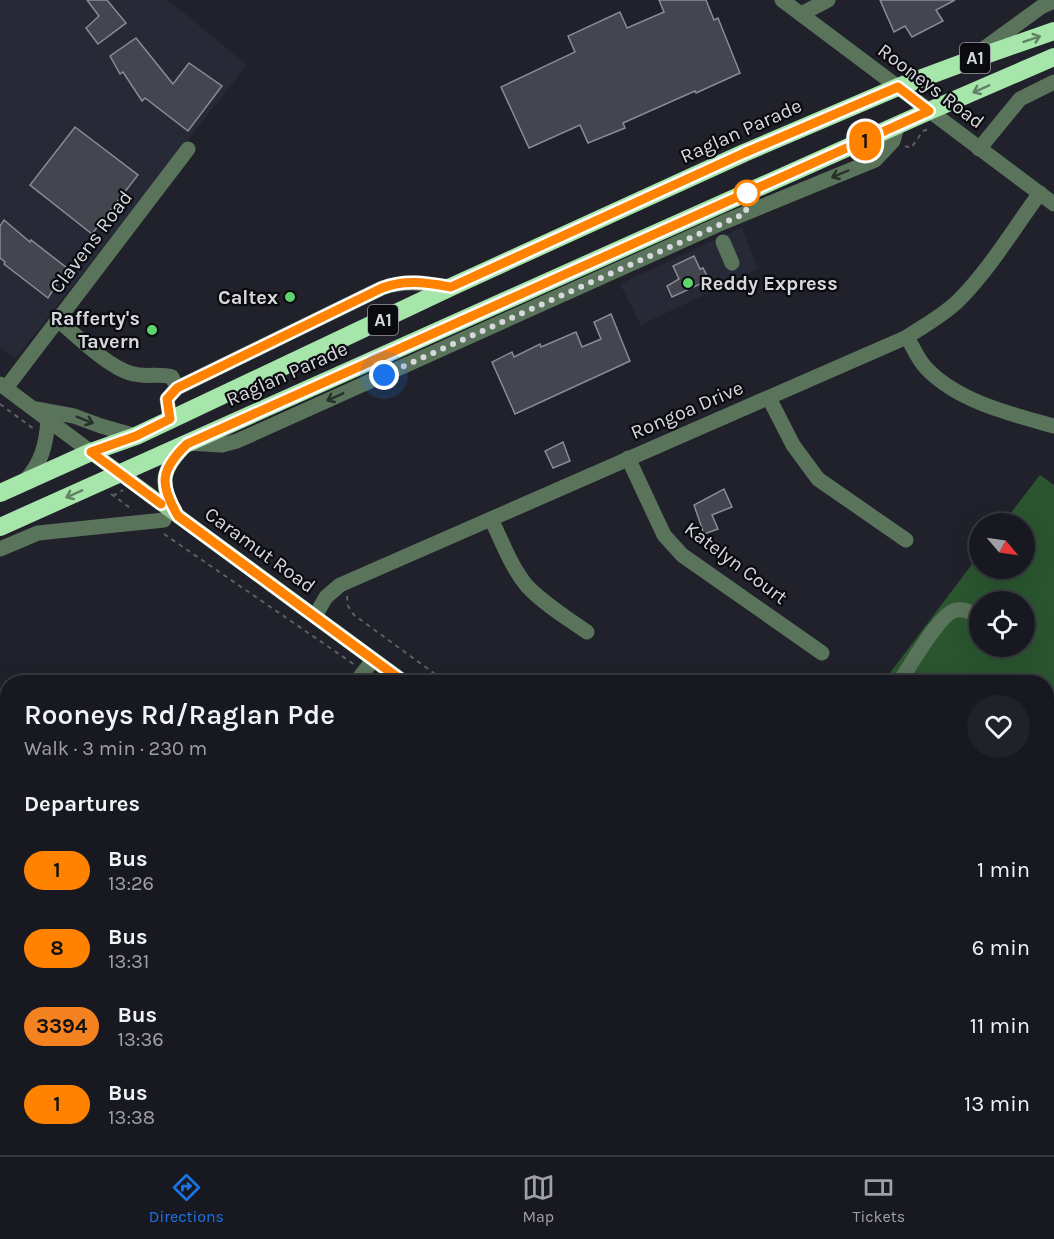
<!DOCTYPE html>
<html lang="en">
<head>
<meta charset="utf-8">
<style>
  :root { --surface:#181920; --page:#212229; --text:#f1f3f6; --muted:#9fa0a5; --line:#36383e; --accent:#1a73e8 }
  body { margin:0; font-family:Karla,sans-serif; background:var(--page); color:var(--text); height:100vh; display:flex; flex-direction:column; font-size:22px; white-space:nowrap }
  * { box-sizing:border-box; margin:0 }
  p { font-size:20px; color:var(--muted) }
  .icon { flex:none; width:33px; height:33px; fill:none; stroke:currentColor; stroke-width:2; stroke-linecap:round; stroke-linejoin:round }
  .map { position:relative; flex:1; overflow:hidden }
  .side { position:absolute; left:0px; top:675px; width:1054px; height:480px; display:flex; flex-direction:column; background:var(--surface); border-radius:24px 24px 0 0; box-shadow:0 6px 24px #0002,0 0 0 2px var(--line) }
  .side>* { flex:none }
  .badge { padding:0 12px; border-radius:20px; font-size:21px; line-height:39px }
  .needle { width:39px; rotate:119deg }
  .buttons { position:absolute; left:969px; top:513px; display:grid; gap:12px }
  .buttons a { display:grid; place-items:center; width:66px; height:66px; border-radius:50%; background:var(--surface); box-shadow:0 6px 24px #0002,0 0 0 2px var(--line); font-size:30px }
  .you { position:absolute; width:30px; height:30px; margin:-15px; border:4px solid #fff; border-radius:50%; background:#1a73e8; box-shadow:0 0 0 9px #1a73e833 }
  .map>.badge { position:absolute; translate:-50% -50%; box-shadow:0 0 0 3px #fff }
  h2 { padding:0 24px; font-size:22px; line-height:54px }
  .round { display:grid; place-items:center; flex:none; width:63px; height:63px; border-radius:32px; background:var(--page) }
  .overview { display:flex; align-items:center; justify-content:space-between; height:102px; padding:0 24px }
  h1 { font-size:28px; font-weight:600; line-height:45px }
  ul { padding:0; list-style:none }
  li { display:flex; align-items:center; gap:18px; height:78px; padding:0 24px }
  li div { flex:1 }
  li b { display:block; font-size:22px }
  li em { font-style:normal }
  li .badge { min-width:66px; font-weight:700; text-align:center }
  .menu { display:flex; justify-content:space-around; align-items:center; height:84px; border-top:2px solid var(--line); background:var(--surface); font-size:16px; color:var(--muted) }
  .menu a { display:grid; justify-items:center; gap:3px }
  .menu .on { color:var(--accent) }
  .map>svg:first-child { display:block }
  .built { fill:#272937 }
  .green { fill:#2a552f; fill-rule:evenodd }
  .building { fill:#43454f; stroke:#898b96; stroke-width:1.5 }
  .lines { fill:none; stroke-linecap:round; stroke-linejoin:round }
  .path { stroke:#5d5e66; stroke-width:2; stroke-dasharray:4.5 4.5; stroke-linecap:butt }
  .minor { stroke:#5a735b; stroke-width:15 }
  .major { stroke:#91c594; stroke-width:15 }
  .highway { stroke:#a6e6ab; stroke-width:18 }
  .oneway { stroke:#608365 }
  .oneway2 { stroke:#262f2a }
  .line-casing { stroke:#fff; stroke-width:14 }
  .line { stroke:#ff8200; stroke-width:9 }
  .walk { stroke:#d7d8de; stroke-width:6; stroke-dasharray:0 10.8 }
  .stop-dot { fill:#fff; stroke:#ff8200; stroke-width:3 }
  .poi-dot { fill:#5cd56d; stroke:#0a0b0f; stroke-width:2 }
  .labels { text-anchor:middle; dominant-baseline:central; stroke-width:4.5; stroke-linejoin:round; paint-order:stroke }
  .shield { fill:#0a0b0f; stroke:#9a9aa0; stroke-width:1.5 }
  .shield-label { font-size:18px; font-weight:bold; fill:#d7d8de }
  .street-label { font-size:20px; fill:#d7d8de; stroke:#0a0b0f }
  .poi-label { font-size:20px; font-weight:bold; fill:#d7d8de; stroke:#0a0b0f; text-anchor:end }
</style>
</head>
<body>
<div class="map">
<svg width="1054" height="1155" viewBox="0 0 1054 1155">
  <rect width="100%" height="100%" fill="#20212a"/>
  <g class="built">
    <path d="M0,0H168L247,65L15,359L0,348Z"/>
    <path d="M742,227L758,269L641,325L620,284Z"/>
    <path d="M1054,812V1120L1047,1115V819Z"/>
  </g>
  <g class="green">
    <path d="M1040,475L1054,485V813L1047,820V682H883L979,555L980,568H1024V524L1003,523ZM980,602H1024V646H980Z"/>
    <path d="M425,1148H510L504,1155H436Z"/>
  </g>
  <g class="building">
    <path d="M87,0H107L126,23L98,44L86,28L99,16Z"/>
    <path d="M659,0H706L714,20L718,18L740,73L696,93L695,91L623,123L625,128L588,143L580,125L529,148L501,87L575,52L568,36L620,12L627,28L664,12Z"/>
    <path d="M880,0H955L936,10L943,21L912,37L905,26L894,32Z"/>
    <path d="M136,38L173,84L189,63L222,86L188,131L145,98L142,101L123,72L120,74L110,56Z"/>
    <path d="M75,127L138,175L92,234L30,185Z"/>
    <path d="M4,220L30,242L31,240L67,268L48,298L4,264L5,262L0,258V226Z"/>
    <path d="M694,256L700,269L703,268L709,280L672,297L667,286L679,279L673,266Z"/>
    <path d="M611,314L630,361L515,414L492,362L512,352L514,357L540,344L541,347L576,332L582,347L601,339L594,322Z"/>
    <path d="M563,442L570,461L553,468L545,451Z"/>
    <path d="M724,489L732,507L712,515L718,529L704,534L694,505Z"/>
  </g>
  <g class="lines">
    <g class="path">
      <path d="M905,146L911,148L923,131L931,128"/>
      <path d="M0,404L34,429"/>
      <path d="M111,494L133,510"/>
      <path d="M113,496L123,490"/>
      <path d="M164,534L355,665"/>
      <path d="M347,596L348,606L354,615L446,682"/>
      <path d="M1047,1123L1054,1128"/>
      <path d="M993,1148L1003,1155"/>
    </g>
    <g class="minor">
      <path d="M782,0L1054,204"/>
      <path d="M801,14L828,0"/>
      <path d="M975,55L1041,7L1054,1"/>
      <path d="M979,149L1020,99L1054,82"/>
      <path d="M723,242L732,263"/>
      <path d="M58,320C77,336 107,366 130,373C144,378 158,373 172,377L177,388"/>
      <path d="M907,337C913,347 918,360 927,369C959,402 1011,414 1054,426"/>
      <path d="M0,384L91,452"/>
      <path d="M6,388L188,149"/>
      <path d="M769,398L793,445L818,479L906,540"/>
      <path d="M36,409L74,416L101,426L136,436"/>
      <path d="M170,419L167,399L177,388L382,288C406,279 427,284 451,287"/>
      <path d="M187,443L222,445L237,441L724,222L875,160L893,141L897,126"/>
      <path d="M628,458L664,535L682,555L822,653"/>
      <path d="M25,481C42,462 46,445 48,420"/>
      <path d="M491,519C502,541 511,567 527,586C544,604 567,618 587,632"/>
      <path d="M0,549L38,533L164,520"/>
      <path d="M315,616L326,597L340,585L907,337C925,325 944,315 959,300C990,269 1014,228 1040,193"/>
      <path d="M356,682L373,660"/>
      <path d="M899,682C910,667 937,618 953,611C963,607 972,612 980,618"/>
      <path d="M0,754L8,770"/>
      <path d="M1047,819L1054,812"/>
      <path d="M0,982L8,979"/>
      <path d="M1047,1016L1054,1021"/>
      <path d="M264,1148L272,1155"/>
      <path d="M548,1148L558,1155"/>
      <path d="M525,1151L528,1148"/>
      <path d="M444,1155L449,1149L455,1148"/>
    </g>
    <g class="major">
      <path d="M91,452L404,682"/>
      <path d="M175,511C159,483 162,469 185,446"/>
      <path d="M1028,1148L1038,1155"/>
    </g>
    <g class="highway">
      <path d="M0,493L91,452L136,436L451,287L744,153L898,87L968,61L1054,31"/>
      <path d="M0,527L929,111L1054,57"/>
    </g>
  </g>
  <defs><path id="oneway-shaft" d="M-6 0H5M1.5-3L5.5 0L1.5 3" fill="none" stroke-width="1.6" stroke-linecap="round" stroke-linejoin="round" transform="scale(1.5)"/></defs>
  <g class="oneway">
    <use href="#oneway-shaft" transform="translate(1032 39) rotate(-19)"/>
    <use href="#oneway-shaft" transform="translate(981 89) rotate(156)"/>
    <use href="#oneway-shaft" transform="translate(74 494) rotate(156)"/>
  </g>
  <g class="oneway2">
    <use href="#oneway-shaft" transform="translate(840 174) rotate(157)"/>
    <use href="#oneway-shaft" transform="translate(335 397) rotate(156)"/>
    <use href="#oneway-shaft" transform="translate(85 420) rotate(22)"/>
  </g>
  <g class="lines">
    <defs>
      <path id="line" d="M161,504L91,452L136,436L170,419L167,399L177,388L382,288C406,279 427,283 451,287L744,153L898,87L929,111L187,444C160,470 159,484 178,516L404,682"/>
    </defs>
    <use href="#line" class="line-casing"/>
    <use href="#line" class="line"/>
    <path class="walk" d="M384,375L746,213L747,193"/>
  </g>
  <circle class="stop-dot" cx="747" cy="193" r="12"/>
  <g class="poi-dot">
    <circle cx="688" cy="283" r="6"/>
    <circle cx="290" cy="297" r="6"/>
    <circle cx="152" cy="330" r="6"/>
  </g>
  <g class="labels">
    <g class="shield">
      <rect x="960" y="43" width="30" height="30" rx="4.5"/>
      <rect x="368" y="305" width="30" height="30" rx="4.5"/>
    </g>
    <g class="shield-label">
      <text x="975" y="58">A1</text>
      <text x="383" y="320">A1</text>
    </g>
    <g class="street-label">
      <text transform="translate(931 86) rotate(37)">Rooneys Road</text>
      <text transform="translate(741 131) rotate(-24)">Raglan Parade</text>
      <text transform="translate(91 242) rotate(-53)">Clavens Road</text>
      <text transform="translate(287 374) rotate(-24)">Raglan Parade</text>
      <text transform="translate(687 410) rotate(-23)">Rongoa Drive</text>
      <text transform="translate(260 550) rotate(36)">Caramut Road</text>
      <text transform="translate(736 563) rotate(37)">Katelyn Court</text>
    </g>
    <g class="poi-label">
      <text x="700" y="283" text-anchor="start">Reddy Express</text>
      <text x="278" y="297">Caltex</text>
      <text x="140" y="318">Rafferty's<tspan x="140" dy="23">Tavern</tspan></text>
    </g>
  </g>
</svg>
<div class="buttons">
<a><svg class="needle" viewBox="-14 -14 28 28"><path d="M0-13l5 13h-10z" fill="#e53935"/><path d="M0 13l5-13h-10z" fill="#9fa0a5"/></svg></a>
<a><svg class="icon" aria-label="locate" viewBox="0 0 24 24"><circle cx="12" cy="12" r="6"/><path d="M12 2v4M12 18v4M2 12h4M18 12h4"/></svg></a>
</div>
<div class="you" style="left:384px;top:375px"></div>
<b class="badge" style="left:865px;top:141px;background:#ff8200;color:#111">1</b>
<section class="side">
<div class="overview"><div><h1>Rooneys Rd/Raglan Pde</h1><p>Walk · 3 min · 230 m</p></div><a class="round"><svg class="icon" aria-label="heart" viewBox="0 0 24 24"><path d="M12 20l-8-8c-3-5 5-10 8-4 3-6 11-1 8 4z"/></svg></a></div>
<h2>Departures</h2>
<ul>
<li><span class="badge" style="background:#ff8200;color:#111">1</span><div><b>Bus</b><p>13:26</p></div><em>1 min</em></li>
<li><span class="badge" style="background:#ff8200;color:#111">8</span><div><b>Bus</b><p>13:31</p></div><em>6 min</em></li>
<li><span class="badge" style="background:#f58220;color:#111">3394</span><div><b>Bus</b><p>13:36</p></div><em>11 min</em></li>
<li><span class="badge" style="background:#ff8200;color:#111">1</span><div><b>Bus</b><p>13:38</p></div><em>13 min</em></li>
</ul>
</section>
</div>
<nav class="menu">
<a class="on"><svg class="icon" aria-label="directions" viewBox="0 0 24 24"><path d="M12 3l9 9-9 9-9-9zM9 14v-3h6M13 9l2 2-2 2"/></svg>Directions</a>
<a><svg class="icon" aria-label="map" viewBox="0 0 24 24"><path d="M3 6l6-2 6 2 6-2v14l-6 2-6-2-6 2zM9 4v14M15 6v14"/></svg>Map</a>
<a><svg class="icon" aria-label="tickets" viewBox="0 0 24 24"><path d="M3 7h18v10H3zM15 7v10"/></svg>Tickets</a>
</nav>
</body>
</html>
